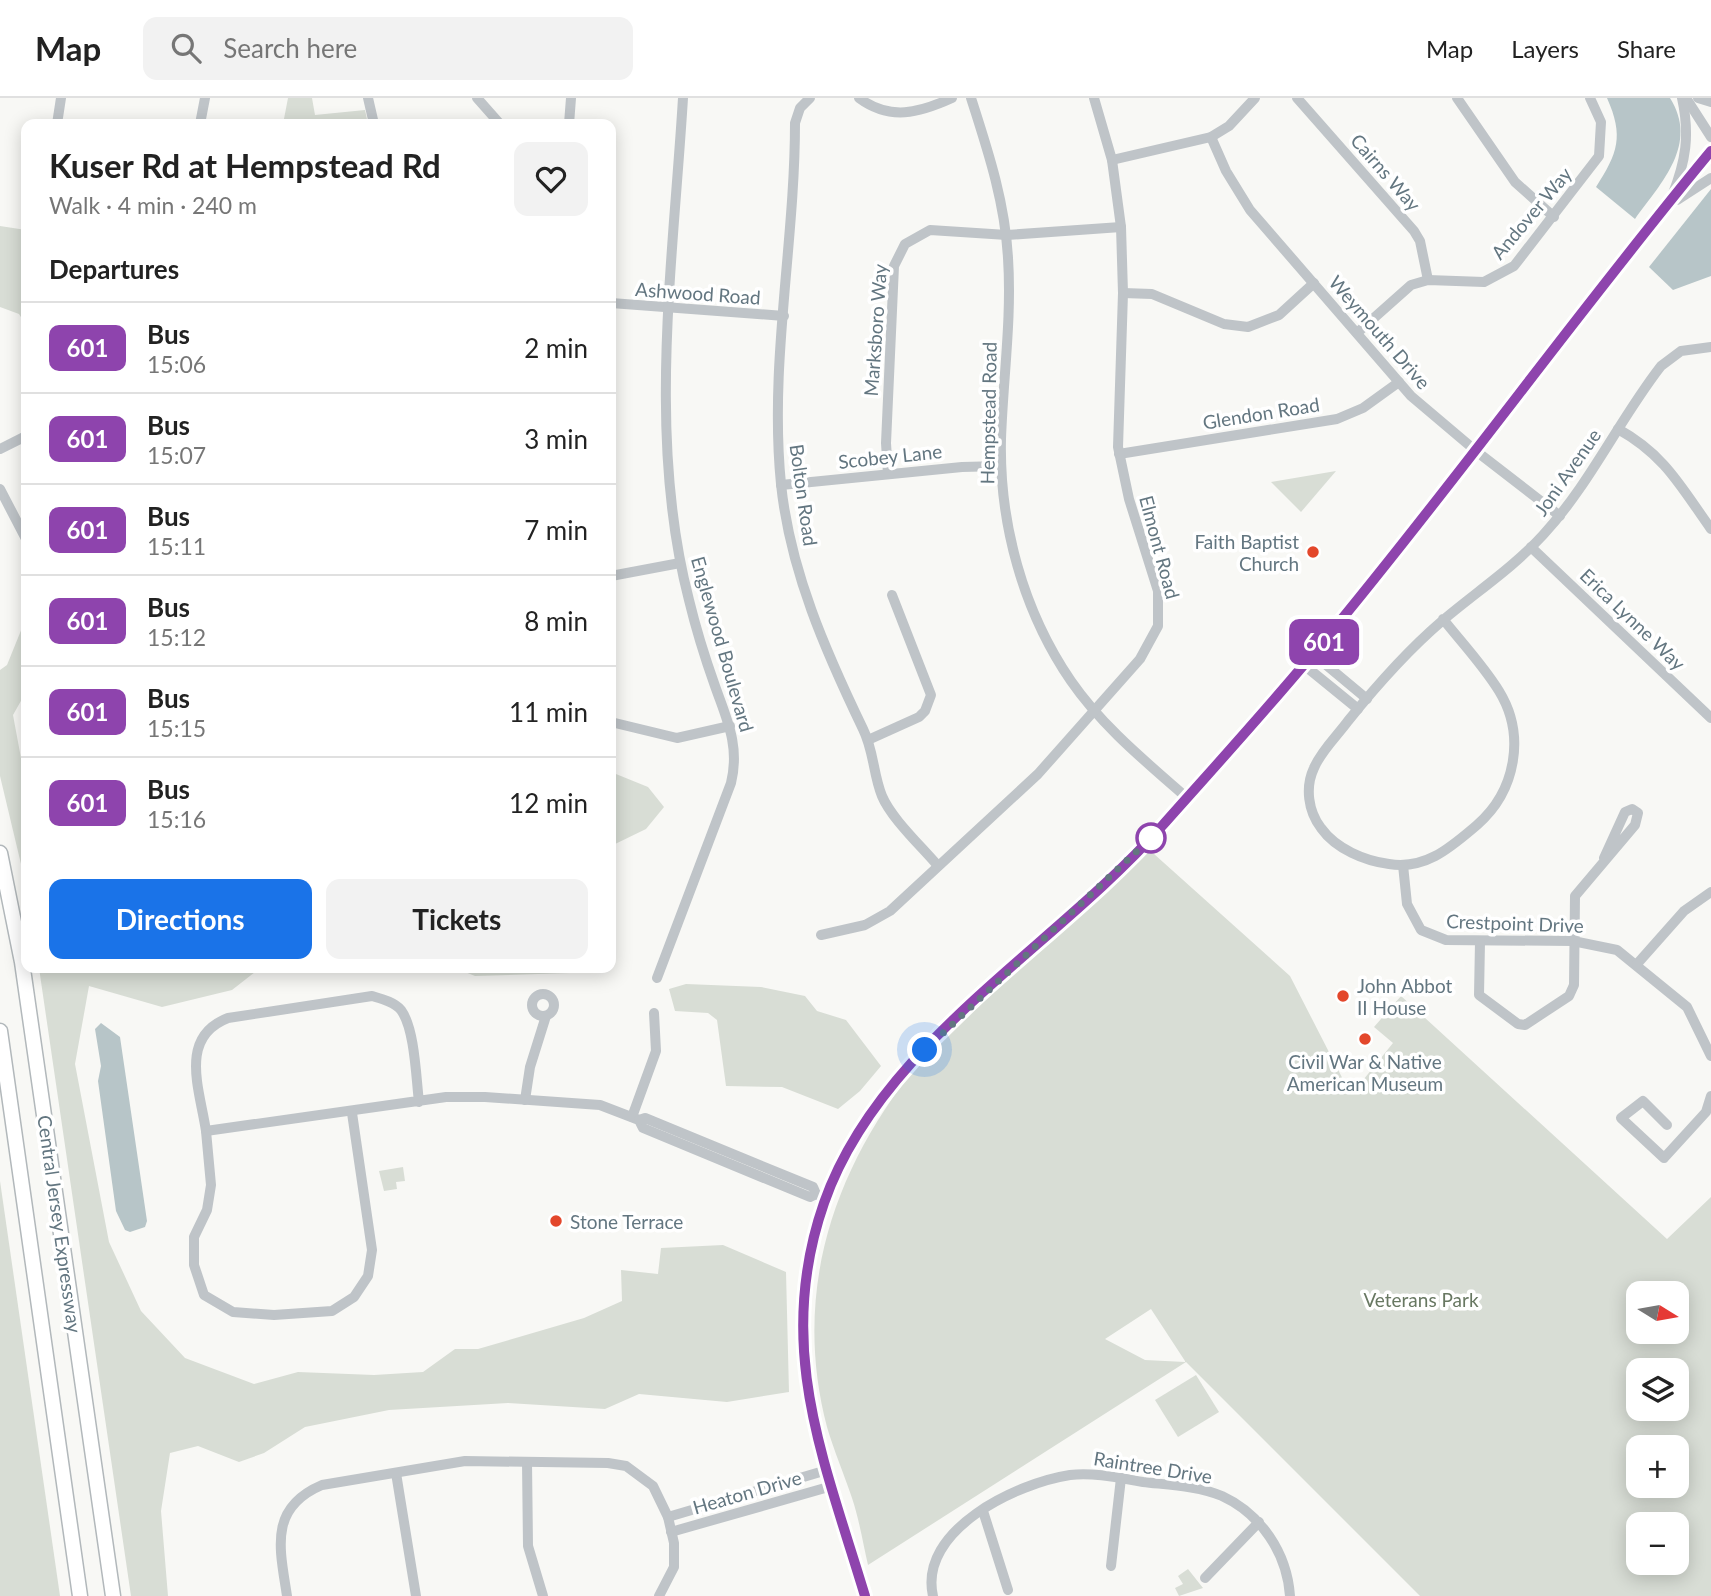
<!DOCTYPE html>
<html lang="en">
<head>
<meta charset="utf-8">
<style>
  :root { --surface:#fff; --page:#f2f2f2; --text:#222; --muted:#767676; --line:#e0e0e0; --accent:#1a73e8 }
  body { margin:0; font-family:Lato,sans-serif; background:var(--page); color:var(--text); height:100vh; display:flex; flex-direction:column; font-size:26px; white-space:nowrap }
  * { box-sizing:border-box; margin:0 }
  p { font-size:23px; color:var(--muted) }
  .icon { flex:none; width:38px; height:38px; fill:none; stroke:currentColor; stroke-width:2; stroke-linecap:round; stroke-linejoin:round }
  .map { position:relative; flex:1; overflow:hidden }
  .panel { position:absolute; left:21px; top:21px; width:595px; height:854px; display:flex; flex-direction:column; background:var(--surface); border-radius:14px; box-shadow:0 4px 18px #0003 }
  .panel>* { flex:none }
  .badge { padding:0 14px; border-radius:10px; font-size:24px; line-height:46px }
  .needle { width:46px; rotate:101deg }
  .controls { position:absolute; left:1626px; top:1183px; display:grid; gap:14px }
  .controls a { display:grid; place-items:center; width:63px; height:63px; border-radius:14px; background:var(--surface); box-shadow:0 4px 18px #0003; font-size:35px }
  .you { position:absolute; width:35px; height:35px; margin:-18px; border:5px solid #fff; border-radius:50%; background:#1a73e8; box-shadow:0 0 0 10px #1a73e833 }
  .map>.badge { position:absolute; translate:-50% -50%; box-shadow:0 0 0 4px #fff }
  h2 { padding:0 28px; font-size:26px; line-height:63px }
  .round { display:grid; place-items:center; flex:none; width:74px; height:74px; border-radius:14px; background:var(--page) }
  .head { display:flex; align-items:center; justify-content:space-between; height:119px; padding:0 28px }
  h1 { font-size:33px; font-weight:700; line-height:52px }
  .cta { display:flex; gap:14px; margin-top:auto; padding:14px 28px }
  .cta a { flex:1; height:80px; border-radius:14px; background:var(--accent); color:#fff; font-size:28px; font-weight:700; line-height:80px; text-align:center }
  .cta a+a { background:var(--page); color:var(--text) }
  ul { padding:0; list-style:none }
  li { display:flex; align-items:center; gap:21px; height:91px; padding:0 28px; border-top:2px solid var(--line) }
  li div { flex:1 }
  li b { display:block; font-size:26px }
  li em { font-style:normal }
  li .badge { min-width:77px; font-weight:700; text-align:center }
  header { display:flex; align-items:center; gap:42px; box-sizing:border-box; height:98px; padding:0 35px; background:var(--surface); border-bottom:2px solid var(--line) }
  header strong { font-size:33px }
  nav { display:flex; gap:38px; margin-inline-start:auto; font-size:24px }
  .search { width:490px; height:63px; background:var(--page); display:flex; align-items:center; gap:18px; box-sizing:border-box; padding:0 24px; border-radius:14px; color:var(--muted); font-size:26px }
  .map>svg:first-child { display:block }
  .green { fill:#d8ddd5; fill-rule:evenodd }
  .water { fill:#b7c5c8 }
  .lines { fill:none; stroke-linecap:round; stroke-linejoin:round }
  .highway-casing { stroke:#b2b8bb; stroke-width:17 }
  .minor { stroke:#bfc4c8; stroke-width:10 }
  .highway { stroke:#fff; stroke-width:14 }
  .line-casing { stroke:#fff; stroke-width:16 }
  .line { stroke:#8e44ad; stroke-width:10 }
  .walk { stroke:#637680; stroke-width:7; stroke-dasharray:0 12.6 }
  .poi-dot { fill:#e3472b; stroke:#fff; stroke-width:2.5 }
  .stop-dot { fill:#fff; stroke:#8e44ad; stroke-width:3.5 }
  .labels { text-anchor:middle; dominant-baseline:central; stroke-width:7; stroke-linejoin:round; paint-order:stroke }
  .street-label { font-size:19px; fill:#637680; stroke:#fff }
  .poi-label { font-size:19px; fill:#637680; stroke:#fff; text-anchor:start }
  .park-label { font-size:19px; fill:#687862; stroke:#fff }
</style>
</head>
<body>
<header>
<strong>Map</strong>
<div class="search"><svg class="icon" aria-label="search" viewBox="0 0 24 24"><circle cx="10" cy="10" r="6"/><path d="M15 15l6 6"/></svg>Search here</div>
<nav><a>Map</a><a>Layers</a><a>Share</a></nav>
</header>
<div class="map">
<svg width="1711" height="1498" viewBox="0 0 1711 1498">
  <rect width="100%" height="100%" fill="#f8f8f5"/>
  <g class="green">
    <path d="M288,0H312L315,17L365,12L368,26H283Z"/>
    <path d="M0,128L26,132V227L19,216L0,209Z"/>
    <path d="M1336,373L1301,414L1271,384Z"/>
    <path d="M24,525L26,594L13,617L26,687V787L0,678V572L7,567Z"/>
    <path d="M611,674L648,689L664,709L646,731L611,748Z"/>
    <path d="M1144,747L1290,878L1351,997L1393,945L1374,929L1401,898L1667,1141L1711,1099V1498H1420L1186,1264L868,1467C863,1445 859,1421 852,1400C844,1376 834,1353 827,1329C793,1199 830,1080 910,976ZM1638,1195H1676V1234H1638ZM1151,1211L1185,1263V1264L1145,1262L1105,1241ZM1638,1272H1676V1311H1638ZM1638,1349H1676V1388H1638ZM1638,1426H1676V1465H1638Z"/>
    <path d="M39,870H260L232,892L162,909L89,888L75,966L109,1144L141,1213L185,1260L254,1286L298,1274L374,1277L423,1274L455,1251H478L584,1220L622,1203L621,1172L658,1176L661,1150L723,1147L786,1174L789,1294L727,1304L639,1296L605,1311L508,1305L389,1312L305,1329L264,1355L239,1364L198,1348L170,1355L161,1413L168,1498H131Z"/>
    <path d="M455,870H601L600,874L475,878Z"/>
    <path d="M686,886L761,889L805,898L817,913L846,922L881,968L860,993L838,1011L782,989L726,988L717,922L708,915L675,913L669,891Z"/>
    <path d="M403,1069L405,1083L396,1084L397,1091L384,1093L379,1073Z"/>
    <path d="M0,1083L60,1498H0Z"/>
    <path d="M1196,1277L1219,1314L1178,1339L1155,1302Z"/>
    <path d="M1188,1471L1203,1490L1179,1498L1175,1490L1183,1486L1178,1478Z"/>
  </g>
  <g class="water">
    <path d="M1607,0H1670C1699,46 1662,84 1635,121L1596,89C1618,55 1624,38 1607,0Z"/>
    <path d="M1711,91V178L1673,192L1649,169Z"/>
    <path d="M101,925L120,939L147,1123L145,1129L130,1134L125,1132L116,1113L98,983L101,968L95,931Z"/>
  </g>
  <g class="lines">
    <defs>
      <g id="highway">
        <path d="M0,755L22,864L113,1498"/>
        <path d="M0,933L80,1498"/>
      </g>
    </defs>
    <use href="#highway" class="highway-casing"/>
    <g class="minor">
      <path d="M368,0L374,26"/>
      <path d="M477,0L500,26"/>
      <path d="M810,0L800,10L795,25C795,145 769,266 781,386C790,473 826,554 863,631C874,653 873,676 882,698C891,720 922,749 938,768"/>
      <path d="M859,0C890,23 919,15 952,0"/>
      <path d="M971,0C988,53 1005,104 1008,160C1012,220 1003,281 1001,341C999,425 1023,513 1071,583C1102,628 1145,663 1186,699"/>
      <path d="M1297,0L1414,133L1420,143L1428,182"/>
      <path d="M1457,0L1515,84L1554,119"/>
      <path d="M1686,0L1711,39"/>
      <path d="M1698,0L1711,4"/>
      <path d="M57,26L61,0"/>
      <path d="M200,26L205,0"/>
      <path d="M569,26L571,0"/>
      <path d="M1211,39L1226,73L1250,112L1411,298L1476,353L1560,418"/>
      <path d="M1112,62L1211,39L1229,28L1255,0"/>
      <path d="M1672,98C1686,63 1690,37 1682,0"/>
      <path d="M1677,102L1711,80"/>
      <path d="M1123,195L1152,196L1224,226L1248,229L1279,217L1314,185"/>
      <path d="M611,205L784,218"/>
      <path d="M1357,235L1411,187L1428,182L1484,184L1514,168L1599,58L1601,24L1590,0"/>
      <path d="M1618,331C1665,357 1681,389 1711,431"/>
      <path d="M0,351L26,338"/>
      <path d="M1119,356L1337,321L1363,310L1399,284"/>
      <path d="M888,376L886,345L894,168L905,146L930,132L1007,137L1121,129"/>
      <path d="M781,387L962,369L1001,368"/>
      <path d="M0,391L26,441"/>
      <path d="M1531,449L1711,620"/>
      <path d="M611,478L680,465"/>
      <path d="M1443,521C1462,545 1483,567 1499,593C1526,637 1516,693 1477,727C1451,749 1426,772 1389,766C1365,763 1336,751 1321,730C1308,713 1305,689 1314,670C1321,653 1337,638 1348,623C1377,587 1407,553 1442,523C1476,494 1513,470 1543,437C1590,386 1619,322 1661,268L1681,253L1711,249"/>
      <path d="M1313,556L1367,601"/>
      <path d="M1304,567L1358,611"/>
      <path d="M615,625L677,640L730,628"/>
      <path d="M868,642L919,619L925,613L931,597L892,497"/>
      <path d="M1403,767L1407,806L1421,832L1446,842L1573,843L1617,852L1687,909L1711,958"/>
      <path d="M821,837L865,827L890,813L1038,676L1140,561L1158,528V493L1129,401L1118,349L1123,195L1121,129L1112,62L1094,0"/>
      <path d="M1480,844L1479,897L1518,926L1525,927L1569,898L1574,887L1575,798L1635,727L1638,715L1632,711L1625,714L1604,760"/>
      <path d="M1637,866L1684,813L1711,794"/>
      <path d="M657,880L731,685C740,648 727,622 715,588C705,560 696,531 689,502C647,341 673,164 683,0"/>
      <circle cx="543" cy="907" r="11"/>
      <path d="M525,1002L530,969L546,918"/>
      <path d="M419,1004C416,980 415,931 401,912C394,904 382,901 372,898L228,920C178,939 200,992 206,1033L446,999H485L600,1007L639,1022L643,1030L810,1099L816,1096"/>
      <path d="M632,1019L656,953L654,915"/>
      <path d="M639,1022L645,1020L813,1089L816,1096L822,1099"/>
      <path d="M1667,1027L1643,1003L1621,1020L1664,1060L1706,1014L1711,998"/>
      <path d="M206,1033L211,1087L207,1112L194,1139V1167L204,1197L233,1214L274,1217L332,1213L354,1199L368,1178L372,1152L352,1015"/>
      <path d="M527,1364L528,1448L543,1498"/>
      <path d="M396,1375L416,1498"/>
      <path d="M983,1413L1008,1492"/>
      <path d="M668,1419L827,1372"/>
      <path d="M671,1434L832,1388"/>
      <path d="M1111,1468L1121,1380"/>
      <path d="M1205,1480L1259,1424"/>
      <path d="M287,1498C280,1451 268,1410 322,1387L465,1363L608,1365L626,1368L653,1388L668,1419L674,1445V1469L659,1498"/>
      <path d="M865,1498C824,1362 774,1248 824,1105C879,947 1053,851 1162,728C1217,666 1274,604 1327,539C1459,380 1579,212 1711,53"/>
      <path d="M933,1498C918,1432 1017,1385 1070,1377C1093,1374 1120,1380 1143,1384C1169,1387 1198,1388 1222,1398C1261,1416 1287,1455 1290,1498"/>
    </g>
    <use href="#highway" class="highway"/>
  </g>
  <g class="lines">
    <defs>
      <path id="line" d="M865,1498C824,1362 774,1248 824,1105C879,947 1053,851 1162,728C1217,666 1274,604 1327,539C1459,380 1579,212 1711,53"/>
    </defs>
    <use href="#line" class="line-casing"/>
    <use href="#line" class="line"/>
    <path class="walk" d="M925,952L1154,737L1151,740"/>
  </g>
  <g class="poi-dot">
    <circle cx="1313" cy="454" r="7"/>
    <circle cx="1343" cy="898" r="7"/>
    <circle cx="1365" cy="941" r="7"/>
    <circle cx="556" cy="1123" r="7"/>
  </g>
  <circle class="stop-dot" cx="1151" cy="740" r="14"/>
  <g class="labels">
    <g class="street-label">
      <text transform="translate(1386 74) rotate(49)">Cairns Way</text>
      <text transform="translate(1531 115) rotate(-50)">Andover Way</text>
      <text transform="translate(698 195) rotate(4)">Ashwood Road</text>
      <text transform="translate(875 232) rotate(-86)">Marksboro Way</text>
      <text transform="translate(1380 234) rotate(49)">Weymouth Drive</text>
      <text transform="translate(988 315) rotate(-89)">Hempstead Road</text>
      <text transform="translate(1261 315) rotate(-9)">Glendon Road</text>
      <text transform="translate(890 358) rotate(-6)">Scobey Lane</text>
      <text transform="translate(1567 374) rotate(-55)">Joni Avenue</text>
      <text transform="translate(804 397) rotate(82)">Bolton Road</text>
      <text transform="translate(1160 449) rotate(75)">Elmont Road</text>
      <text transform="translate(1633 521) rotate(44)">Erica Lynne Way</text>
      <text transform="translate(723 546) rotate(74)">Englewood Boulevard</text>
      <text transform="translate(1515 825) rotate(2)">Crestpoint Drive</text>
      <text transform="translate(60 1126) rotate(82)">Central Jersey Expressway</text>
      <text transform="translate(1153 1369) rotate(9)">Raintree Drive</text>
      <text transform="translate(747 1394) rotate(-16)">Heaton Drive</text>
    </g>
    <g class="poi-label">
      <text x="1299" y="443" text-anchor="end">Faith Baptist<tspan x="1299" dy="22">Church</tspan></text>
      <text x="1357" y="887">John Abbot<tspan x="1357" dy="22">II House</tspan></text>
      <text x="1365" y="963" text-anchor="middle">Civil War &amp; Native<tspan x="1365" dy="22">American Museum</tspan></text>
      <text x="570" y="1123">Stone Terrace</text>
    </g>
    <g class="park-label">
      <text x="1421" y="1201">Veterans Park</text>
    </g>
  </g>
</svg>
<div class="controls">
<a><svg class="needle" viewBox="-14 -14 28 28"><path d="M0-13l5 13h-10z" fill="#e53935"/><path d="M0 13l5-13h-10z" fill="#767676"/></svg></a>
<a><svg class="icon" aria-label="layers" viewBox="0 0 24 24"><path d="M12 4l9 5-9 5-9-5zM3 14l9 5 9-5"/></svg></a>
<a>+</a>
<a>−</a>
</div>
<div class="you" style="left:925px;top:952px"></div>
<b class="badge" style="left:1324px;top:544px;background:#8e44ad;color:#fff">601</b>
<section class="panel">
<div class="head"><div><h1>Kuser Rd at Hempstead Rd</h1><p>Walk · 4 min · 240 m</p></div><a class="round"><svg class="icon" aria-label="heart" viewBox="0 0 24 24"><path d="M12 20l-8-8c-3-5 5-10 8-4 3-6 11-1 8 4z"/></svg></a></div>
<h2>Departures</h2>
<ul>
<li><span class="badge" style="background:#8e44ad;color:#fff">601</span><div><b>Bus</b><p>15:06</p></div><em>2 min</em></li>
<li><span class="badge" style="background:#8e44ad;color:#fff">601</span><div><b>Bus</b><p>15:07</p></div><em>3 min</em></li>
<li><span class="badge" style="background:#8e44ad;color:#fff">601</span><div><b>Bus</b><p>15:11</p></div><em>7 min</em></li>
<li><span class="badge" style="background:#8e44ad;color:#fff">601</span><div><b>Bus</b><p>15:12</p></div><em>8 min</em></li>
<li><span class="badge" style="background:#8e44ad;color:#fff">601</span><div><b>Bus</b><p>15:15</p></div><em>11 min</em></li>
<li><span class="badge" style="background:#8e44ad;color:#fff">601</span><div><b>Bus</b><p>15:16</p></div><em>12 min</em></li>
</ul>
<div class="cta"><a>Directions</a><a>Tickets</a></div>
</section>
</div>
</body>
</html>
